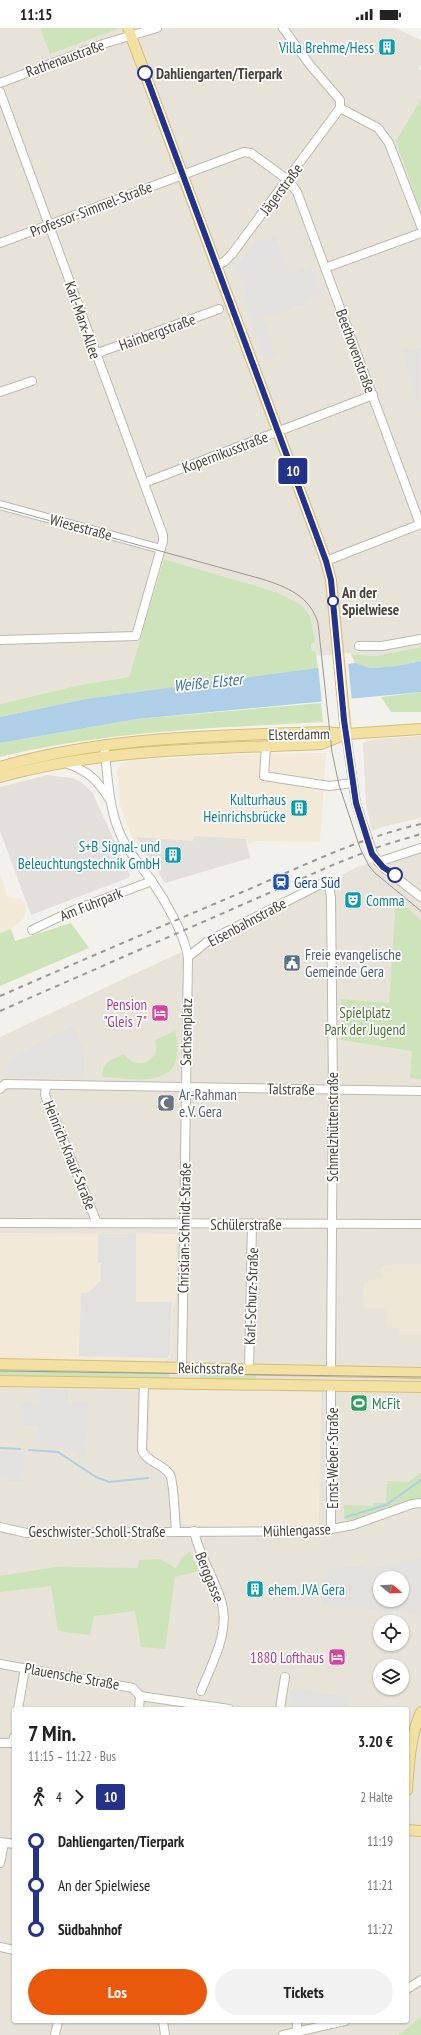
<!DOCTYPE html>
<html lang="de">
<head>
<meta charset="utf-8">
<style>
  :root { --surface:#fff; --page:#f2f2f2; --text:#222; --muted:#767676; --accent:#ea580c }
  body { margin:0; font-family:"PT Sans Narrow",sans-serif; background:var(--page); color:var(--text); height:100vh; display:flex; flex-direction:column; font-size:15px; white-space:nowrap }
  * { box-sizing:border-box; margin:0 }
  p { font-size:13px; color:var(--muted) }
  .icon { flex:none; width:22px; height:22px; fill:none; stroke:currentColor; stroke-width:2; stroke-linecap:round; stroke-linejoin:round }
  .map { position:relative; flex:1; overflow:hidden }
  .side { position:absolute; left:12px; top:1679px; width:397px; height:316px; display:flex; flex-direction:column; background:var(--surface); border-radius:4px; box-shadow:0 1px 3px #0004 }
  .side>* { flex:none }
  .badge { padding:0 8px; border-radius:3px; font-size:14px; line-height:26px }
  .needle { width:26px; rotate:108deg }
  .buttons { position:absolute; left:373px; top:1543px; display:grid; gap:8px }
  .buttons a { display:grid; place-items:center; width:36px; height:36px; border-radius:50%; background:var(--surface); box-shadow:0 1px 3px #0004; font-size:20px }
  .map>.badge { position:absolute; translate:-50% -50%; box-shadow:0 0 0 2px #fff }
  .legs { display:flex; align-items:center; gap:6px; height:44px; padding:0 16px; font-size:13px }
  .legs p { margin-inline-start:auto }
  .summary { display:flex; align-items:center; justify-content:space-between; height:68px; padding:0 16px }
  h1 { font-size:22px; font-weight:700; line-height:30px }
  .primary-button { display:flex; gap:8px; margin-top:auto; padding:8px 16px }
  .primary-button a { flex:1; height:46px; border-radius:24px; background:var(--accent); color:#fff; font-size:16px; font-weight:700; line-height:46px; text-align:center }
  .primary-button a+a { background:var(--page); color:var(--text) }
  ul { padding:0 16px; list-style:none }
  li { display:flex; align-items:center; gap:14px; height:44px; font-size:15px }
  li i { display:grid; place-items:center; width:6px; height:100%; margin:0 5px; background:currentColor }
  li i::after { content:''; width:10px; height:10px; margin:-5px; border:3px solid; border-radius:50%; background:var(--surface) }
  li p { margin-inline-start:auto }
  li:first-child i { background:linear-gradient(#0000 50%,currentColor 0) }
  li:last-child i { background:linear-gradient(currentColor 50%,#0000 0) }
  .status { display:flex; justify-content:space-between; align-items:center; height:28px; padding:0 20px; background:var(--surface); direction:ltr }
  .status svg { height:11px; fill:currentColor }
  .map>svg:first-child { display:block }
  .residential { fill:#e7e3d9; fill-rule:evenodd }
  .commercial { fill:#f2e9d9 }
  .industrial { fill:#e3e0dc }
  .education { fill:#ebe6d6 }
  .green { fill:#cde3b9 }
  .parking { fill:#e3e1df; fill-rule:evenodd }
  .water { fill:#afcee8 }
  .pier { fill:#f3f1eb }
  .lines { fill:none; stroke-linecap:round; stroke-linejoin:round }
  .stream { stroke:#afcee8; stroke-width:2 }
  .minor-casing { stroke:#beb9ae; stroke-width:10 }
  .major-casing { stroke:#d6be76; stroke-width:12 }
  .minor { stroke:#fff; stroke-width:8 }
  .major { stroke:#f3e1a4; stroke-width:10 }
  .tram { stroke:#989898; stroke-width:1 }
  .rail { stroke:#989898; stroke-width:2; stroke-dasharray:5 5; stroke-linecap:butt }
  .line-1-casing { stroke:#fff; stroke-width:9 }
  .line-1 { stroke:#25328a; stroke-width:6 }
  .stop-1-dot { fill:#fff; stroke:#25328a; stroke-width:2 }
  .labels { text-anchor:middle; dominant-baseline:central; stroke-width:3.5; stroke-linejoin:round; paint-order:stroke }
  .culture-label { font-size:15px; fill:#0d838f; stroke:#fff; text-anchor:end }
  .street-label { font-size:15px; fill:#474239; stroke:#fff }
  .stop-label { font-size:15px; font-weight:bold; fill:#474239; stroke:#fff; text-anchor:start }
  .transit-label { font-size:15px; fill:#164399; stroke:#fff; text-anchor:start }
  .service-label { font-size:15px; fill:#4e5e75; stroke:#fff; text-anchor:start }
  .hotel-label { font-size:15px; fill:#b23c85; stroke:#fff; text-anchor:end }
  .park-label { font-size:15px; fill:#487233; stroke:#fff }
  .worship-label { font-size:15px; fill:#5b616d; stroke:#fff; text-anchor:start }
  .leisure-label { font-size:15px; fill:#27864d; stroke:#fff; text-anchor:start }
  .water-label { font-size:16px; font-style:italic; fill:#3f75a7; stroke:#fff }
</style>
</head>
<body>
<div class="status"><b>11:15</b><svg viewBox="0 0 49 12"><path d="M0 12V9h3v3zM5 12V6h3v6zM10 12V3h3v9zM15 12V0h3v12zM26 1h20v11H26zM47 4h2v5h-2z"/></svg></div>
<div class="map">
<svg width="421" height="2007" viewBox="0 0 421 2007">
  <rect width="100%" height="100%" fill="#f3f1eb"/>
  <g class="residential">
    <path d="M0,0H395L421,12V37L418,41L421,42V619L375,628L347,625L317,628L316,624H312L311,615L315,614L300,576L276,564L164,531L129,649L80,657L0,676Z"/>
    <path d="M421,708V790L386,798L372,803L366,776L363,715L375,711Z"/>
    <path d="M421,818V1989L398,2007H0V1009L177,926L214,913L279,881L357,839ZM380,1550H402V1572H380ZM380,1594H402V1616H380ZM380,1638H402V1660H380ZM14,1681H407V1993H14Z"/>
  </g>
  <g class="commercial">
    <path d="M326,725L320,814L257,813L155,842L132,809L120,777L117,743L121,736L130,732L256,726Z"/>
    <path d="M0,846L8,869L20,871L25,875L26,883L24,890L11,901L0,905Z"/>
    <path d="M0,1205L176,1206V1274L173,1281L171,1325L170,1330L165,1333L0,1331Z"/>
    <path d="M152,1362L321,1364L319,1500H224L182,1496L176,1444L151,1426L148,1420L150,1363Z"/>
  </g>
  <g class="industrial">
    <path d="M47,747L72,750L81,754L92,764L130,847L128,850L31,887L0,803V759Z"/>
    <path d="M194,808L246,811L250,830L165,855L136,809L193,813Z"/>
  </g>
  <path class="education" d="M397,1236H421V1307H398V1300L387,1299V1280L363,1281L364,1254L381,1250V1238Z"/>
  <g class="green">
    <path d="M40,0H117V1L50,26Z"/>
    <path d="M421,71V184L396,113Z"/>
    <path d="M164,531L276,564L300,576L310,588L315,614L311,616L312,623L316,624L318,641L85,671L0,689V676L80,657L129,649Z"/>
    <path d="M421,619V633L396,638L371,640L355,635L351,626L375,628Z"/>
    <path d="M421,664V684H391L381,669Z"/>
    <path d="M321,675L323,694C214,700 106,703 0,729V715L137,691Z"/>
    <path d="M396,870L421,892V1051L410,1050L412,1023L341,1012V971L389,975Z"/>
    <path d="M71,895L89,920L0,958V905L11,901L15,913Z"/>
    <path d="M175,1003C178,1010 177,1017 177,1024C177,1061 127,1050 102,1049C103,1032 110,1033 124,1026C136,1044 162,1033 155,1012Z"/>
    <path d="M0,1338L170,1344L169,1350L128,1349L118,1352L0,1349Z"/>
    <path d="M200,1342L256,1343V1355L200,1354Z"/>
    <path d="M421,1445V1473L352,1493L344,1491V1477L373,1478V1475H386L387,1453L408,1454Z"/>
    <path d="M190,1523L199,1543L175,1549L165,1621L141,1619L135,1583L94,1588L90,1607L58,1603L51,1558L0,1564V1548L56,1539L138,1540L139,1532L160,1531L176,1540L182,1530Z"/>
    <path d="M421,1989V2007H398Z"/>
  </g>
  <g class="parking">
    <path d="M276,209L290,247L312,237L323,266L311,271V273L272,288L270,286L263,289L277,328L264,333L242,268L246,266L235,236L240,234L253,216Z"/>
    <path d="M421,320L420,338L421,385L408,350L403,322Z"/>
    <path d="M72,998L84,1024V1051L12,1048L5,1041L14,1028Z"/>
    <path d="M98,1206H136V1274H172L170,1326L167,1330L79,1328L81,1265L89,1264L101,1252V1235H98Z"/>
    <path d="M39,1361H68V1375H88L87,1418L82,1430L60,1418H38V1398H22V1375H38Z"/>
    <path d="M0,1423L25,1425V1440L22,1454L5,1453V1451L0,1450Z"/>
    <path d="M421,1529V1586L323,1577L326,1541L365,1537L366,1542ZM380,1550H402V1572H380Z"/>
    <path d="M291,1660L351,1669L349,1681H321L290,1676Z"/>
  </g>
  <path class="water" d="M421,633V664L137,691L0,715V689L85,671L355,635L371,640L396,638Z"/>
  <path class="pier" d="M348,634L352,674L322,677L318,638Z"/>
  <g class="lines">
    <g class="stream">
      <path d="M0,1420L20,1421"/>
      <path d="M29,1422L58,1424L96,1449L109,1454L148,1450"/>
      <path d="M346,1489L386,1477L421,1452"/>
    </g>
    <defs>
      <g id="minor">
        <path d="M283,0L310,37L340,72V80L378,100L389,115L421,198"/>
        <path d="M0,55L106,15L157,0"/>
        <path d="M0,64L163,507V513L136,608L0,612"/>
        <path d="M0,215L244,124L251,125L288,152L297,164L420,496"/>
        <path d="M216,237L224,234L232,226L340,80"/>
        <path d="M325,240L421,205"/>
        <path d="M95,326L219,281"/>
        <path d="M0,364L32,353"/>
        <path d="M144,455L373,367"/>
        <path d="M0,477L161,521"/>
        <path d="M326,533L421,496"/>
        <path d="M359,618H382L421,611"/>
        <path d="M346,706L356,775L373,826L383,839L421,869"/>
        <path d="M104,717C108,748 108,781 122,810C129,825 141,838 151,852C165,872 184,905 188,929L182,1339"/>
        <path d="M266,718L264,748L329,758L353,755"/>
        <path d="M66,735C90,744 97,752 110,772"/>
        <path d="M378,834L421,820"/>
        <path d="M32,902L74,882L152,853"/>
        <path d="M188,929L208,913L323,855L329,857L331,870L333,1062L331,1342"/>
        <path d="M46,1058L45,1067L97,1195"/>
        <path d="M0,1061L5,1056L421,1063"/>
        <path d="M0,1195L421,1196"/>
        <path d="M249,1341L252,1196"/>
        <path d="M144,1354L142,1422C146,1434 164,1436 170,1447C174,1454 175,1493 176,1503"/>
        <path d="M0,1499L26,1505L321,1503L353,1497L412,1476L421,1475"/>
        <path d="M331,1501V1358"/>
        <path d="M194,1503C199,1527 213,1548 221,1572C231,1603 212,1635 201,1663"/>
        <path d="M0,1636L133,1660L140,1668"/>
        <path d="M140,1668L229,1681"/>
        <path d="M18,1681L25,1640"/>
        <path d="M139,1681L140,1668"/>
        <path d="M280,1681L285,1649"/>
        <path d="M0,1715H12L14,1709"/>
        <path d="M0,1814L14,1816"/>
        <path d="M0,1835L4,1815"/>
        <path d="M0,1919L14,1922"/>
        <path d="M407,1961L421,1952"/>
        <path d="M163,1993L165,2007"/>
        <path d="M297,1993V2003"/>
        <path d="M55,2007L58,1993"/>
        <path d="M283,2007L345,1993"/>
      </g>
      <g id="major">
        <path d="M128,0L326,533L331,552L346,706"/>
        <path d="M0,739C105,708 216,708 325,704L346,706L421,701"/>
        <path d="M0,749C103,720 215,721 321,716L346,706"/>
        <path d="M0,1336L421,1345"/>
        <path d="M0,1353L421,1359"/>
        <path d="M407,1762C409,1736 410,1708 421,1684"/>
        <path d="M407,1802L421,1803"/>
      </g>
    </defs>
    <use href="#minor" class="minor-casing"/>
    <use href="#major" class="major-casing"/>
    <use href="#minor" class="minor"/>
    <use href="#major" class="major"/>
    <g class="tram">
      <path d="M0,479L262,551C287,559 310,568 318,595L332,724L339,757L360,820L369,838L375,845L421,883"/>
      <path d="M0,1343L421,1349"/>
    </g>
    <g class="rail">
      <path d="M0,968C80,933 160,899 240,865C299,840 358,810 421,796"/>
      <path d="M0,983L335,836L381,818L421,806"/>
    </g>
  </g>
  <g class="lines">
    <defs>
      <path id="line-1" d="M145,45L326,533L331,552L344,692L356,775L372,826L383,839L395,847"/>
    </defs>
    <use href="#line-1" class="line-1-casing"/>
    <use href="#line-1" class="line-1"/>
  </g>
  <defs>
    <symbol id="building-square" viewBox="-11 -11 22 22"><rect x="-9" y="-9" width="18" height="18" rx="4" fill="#0f9aa8" stroke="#fff"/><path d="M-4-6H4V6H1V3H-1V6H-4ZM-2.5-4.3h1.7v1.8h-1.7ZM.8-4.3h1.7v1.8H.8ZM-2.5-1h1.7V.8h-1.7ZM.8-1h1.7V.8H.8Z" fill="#fff"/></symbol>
    <symbol id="station-square" viewBox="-11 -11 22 22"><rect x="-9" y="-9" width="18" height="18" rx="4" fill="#1a4fb4" stroke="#fff"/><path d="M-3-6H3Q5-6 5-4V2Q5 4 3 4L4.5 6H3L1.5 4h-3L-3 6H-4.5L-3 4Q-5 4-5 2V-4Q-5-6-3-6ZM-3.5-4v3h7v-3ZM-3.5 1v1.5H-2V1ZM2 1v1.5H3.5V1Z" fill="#fff"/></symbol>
    <symbol id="theatre-square" viewBox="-11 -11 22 22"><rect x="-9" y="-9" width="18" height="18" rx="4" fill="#0f9aa8" stroke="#fff"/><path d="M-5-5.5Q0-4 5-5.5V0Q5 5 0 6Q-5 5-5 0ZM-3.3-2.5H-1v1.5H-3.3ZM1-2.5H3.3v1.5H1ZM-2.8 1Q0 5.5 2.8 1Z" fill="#fff"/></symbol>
    <symbol id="civic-square" viewBox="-11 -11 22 22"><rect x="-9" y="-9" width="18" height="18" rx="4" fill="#5c6f8a" stroke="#fff"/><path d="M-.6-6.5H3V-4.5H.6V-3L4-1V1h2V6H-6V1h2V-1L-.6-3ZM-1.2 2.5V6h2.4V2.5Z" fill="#fff"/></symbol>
    <symbol id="hotel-square" viewBox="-11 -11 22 22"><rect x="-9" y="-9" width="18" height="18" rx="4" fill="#d1479c" stroke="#fff"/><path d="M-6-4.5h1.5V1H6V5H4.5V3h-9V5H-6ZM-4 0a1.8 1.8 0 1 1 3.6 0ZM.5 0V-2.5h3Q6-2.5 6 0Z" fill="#fff"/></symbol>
    <symbol id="mosque-square" viewBox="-11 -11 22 22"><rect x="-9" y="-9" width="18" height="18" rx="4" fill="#6b7280" stroke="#fff"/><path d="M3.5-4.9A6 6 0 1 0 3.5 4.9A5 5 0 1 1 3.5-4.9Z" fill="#fff"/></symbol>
    <symbol id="stadium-square" viewBox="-11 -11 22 22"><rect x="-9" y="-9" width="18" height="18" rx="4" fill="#2e9e5b" stroke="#fff"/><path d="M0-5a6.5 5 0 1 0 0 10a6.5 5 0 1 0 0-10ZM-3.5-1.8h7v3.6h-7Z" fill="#fff"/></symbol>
  </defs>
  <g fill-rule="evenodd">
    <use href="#building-square" x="377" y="9" width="20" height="20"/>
    <use href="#building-square" x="289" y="770" width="20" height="20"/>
    <use href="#building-square" x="163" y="817" width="20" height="20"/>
    <use href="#station-square" x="271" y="844" width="20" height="20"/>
    <use href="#theatre-square" x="343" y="862" width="20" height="20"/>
    <use href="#civic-square" x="282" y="925" width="20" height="20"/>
    <use href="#hotel-square" x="150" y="975" width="20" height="20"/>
    <use href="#mosque-square" x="156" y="1065" width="20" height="20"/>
    <use href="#stadium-square" x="349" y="1365" width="20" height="20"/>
    <use href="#building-square" x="245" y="1551" width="20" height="20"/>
    <use href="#hotel-square" x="327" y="1619" width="20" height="20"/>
  </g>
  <g class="stop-1-dot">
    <circle cx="145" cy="45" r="7"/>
    <circle cx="333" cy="573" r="5"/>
    <circle cx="395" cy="847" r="7"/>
  </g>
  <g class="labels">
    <g class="culture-label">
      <text x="374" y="19">Villa Brehme/Hess</text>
      <text x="286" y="771">Kulturhaus<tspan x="286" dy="17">Heinrichsbrücke</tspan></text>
      <text x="160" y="818">S+B Signal- und<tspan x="160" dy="17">Beleuchtungstechnik GmbH</tspan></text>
      <text x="366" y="872" text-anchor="start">Comma</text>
      <text x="268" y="1561" text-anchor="start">ehem. JVA Gera</text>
    </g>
    <g class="street-label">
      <text transform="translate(65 30) rotate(-20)">Rathenaustraße</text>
      <text transform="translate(281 161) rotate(-53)">Jägerstraße</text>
      <text transform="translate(91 181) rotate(-21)">Professor-Simmel-Straße</text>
      <text transform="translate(83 292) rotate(71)">Karl-Marx-Allee</text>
      <text transform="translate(157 304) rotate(-20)">Hainbergstraße</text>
      <text transform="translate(356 323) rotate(70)">Beethovenstraße</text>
      <text transform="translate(225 424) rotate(-21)">Kopernikusstraße</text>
      <text transform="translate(81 499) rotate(15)">Wiesestraße</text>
      <text transform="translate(299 706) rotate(-1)">Elsterdamm</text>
      <text transform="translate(91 876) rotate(-22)">Am Fuhrpark</text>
      <text transform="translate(247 894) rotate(-28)">Eisenbahnstraße</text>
      <text transform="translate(186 1004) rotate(-89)">Sachsenplatz</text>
      <text transform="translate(291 1061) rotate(1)">Talstraße</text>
      <text transform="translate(332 1099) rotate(-90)">Schmelzhüttenstraße</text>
      <text transform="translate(70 1127) rotate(68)">Heinrich-Knauf-Straße</text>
      <text x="246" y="1196">Schülerstraße</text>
      <text transform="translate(184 1200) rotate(-89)">Christian-Schmidt-Straße</text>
      <text transform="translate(251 1268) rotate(-88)">Karl-Schurz-Straße</text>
      <text transform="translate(211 1340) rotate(1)">Reichsstraße</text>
      <text transform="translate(332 1430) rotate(-90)">Ernst-Weber-Straße</text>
      <text transform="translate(297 1502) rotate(-2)">Mühlengasse</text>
      <text x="97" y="1503">Geschwister-Scholl-Straße</text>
      <text transform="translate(210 1549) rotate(68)">Berggasse</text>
      <text transform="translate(72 1648) rotate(10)">Plauensche Straße</text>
    </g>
    <g class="stop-label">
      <text x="156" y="45">Dahliengarten/Tierpark</text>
      <text x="342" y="564">An der<tspan x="342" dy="17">Spielwiese</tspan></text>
    </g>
    <g class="transit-label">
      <text x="294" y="854">Gera Süd</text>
    </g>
    <g class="service-label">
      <text x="305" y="926">Freie evangelische<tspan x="305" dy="17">Gemeinde Gera</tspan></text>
    </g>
    <g class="hotel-label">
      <text x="147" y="976">Pension<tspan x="147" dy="17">"Gleis 7"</tspan></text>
      <text x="324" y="1629">1880 Lofthaus</text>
    </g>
    <g class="park-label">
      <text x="365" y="984">Spielplatz<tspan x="365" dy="17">Park der Jugend</tspan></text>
    </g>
    <g class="worship-label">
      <text x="179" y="1066">Ar-Rahman<tspan x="179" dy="17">e.V. Gera</tspan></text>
    </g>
    <g class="leisure-label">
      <text x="372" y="1375">McFit</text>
    </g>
    <g class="water-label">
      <text transform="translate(208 654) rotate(-6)">Weiße Elster</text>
    </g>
  </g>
</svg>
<div class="buttons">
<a><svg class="needle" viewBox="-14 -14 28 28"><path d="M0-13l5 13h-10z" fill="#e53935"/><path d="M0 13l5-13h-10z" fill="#767676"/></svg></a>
<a><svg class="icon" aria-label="locate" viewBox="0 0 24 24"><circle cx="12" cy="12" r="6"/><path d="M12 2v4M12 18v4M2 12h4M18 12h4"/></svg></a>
<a><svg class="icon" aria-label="layers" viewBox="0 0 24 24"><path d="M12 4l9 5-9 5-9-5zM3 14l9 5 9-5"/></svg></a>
</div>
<b class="badge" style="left:293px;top:443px;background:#25328a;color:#fff">10</b>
<section class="side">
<div class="summary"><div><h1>7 Min.</h1><p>11:15 – 11:22 · Bus</p></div><b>3.20 €</b></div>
<div class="legs"><svg class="icon" aria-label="walk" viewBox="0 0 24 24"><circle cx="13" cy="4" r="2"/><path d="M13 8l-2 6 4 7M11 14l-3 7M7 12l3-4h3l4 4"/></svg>4<svg class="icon" aria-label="forward" viewBox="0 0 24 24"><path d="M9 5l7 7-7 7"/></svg><b class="badge" style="background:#25328a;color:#fff">10</b><p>2 Halte</p></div>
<ul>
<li><i style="color:#25328a"></i><b>Dahliengarten/Tierpark</b><p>11:19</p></li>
<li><i style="color:#25328a"></i><span>An der Spielwiese</span><p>11:21</p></li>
<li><i style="color:#25328a"></i><b>Südbahnhof</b><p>11:22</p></li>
</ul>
<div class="primary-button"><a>Los</a><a>Tickets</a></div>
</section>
</div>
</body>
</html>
